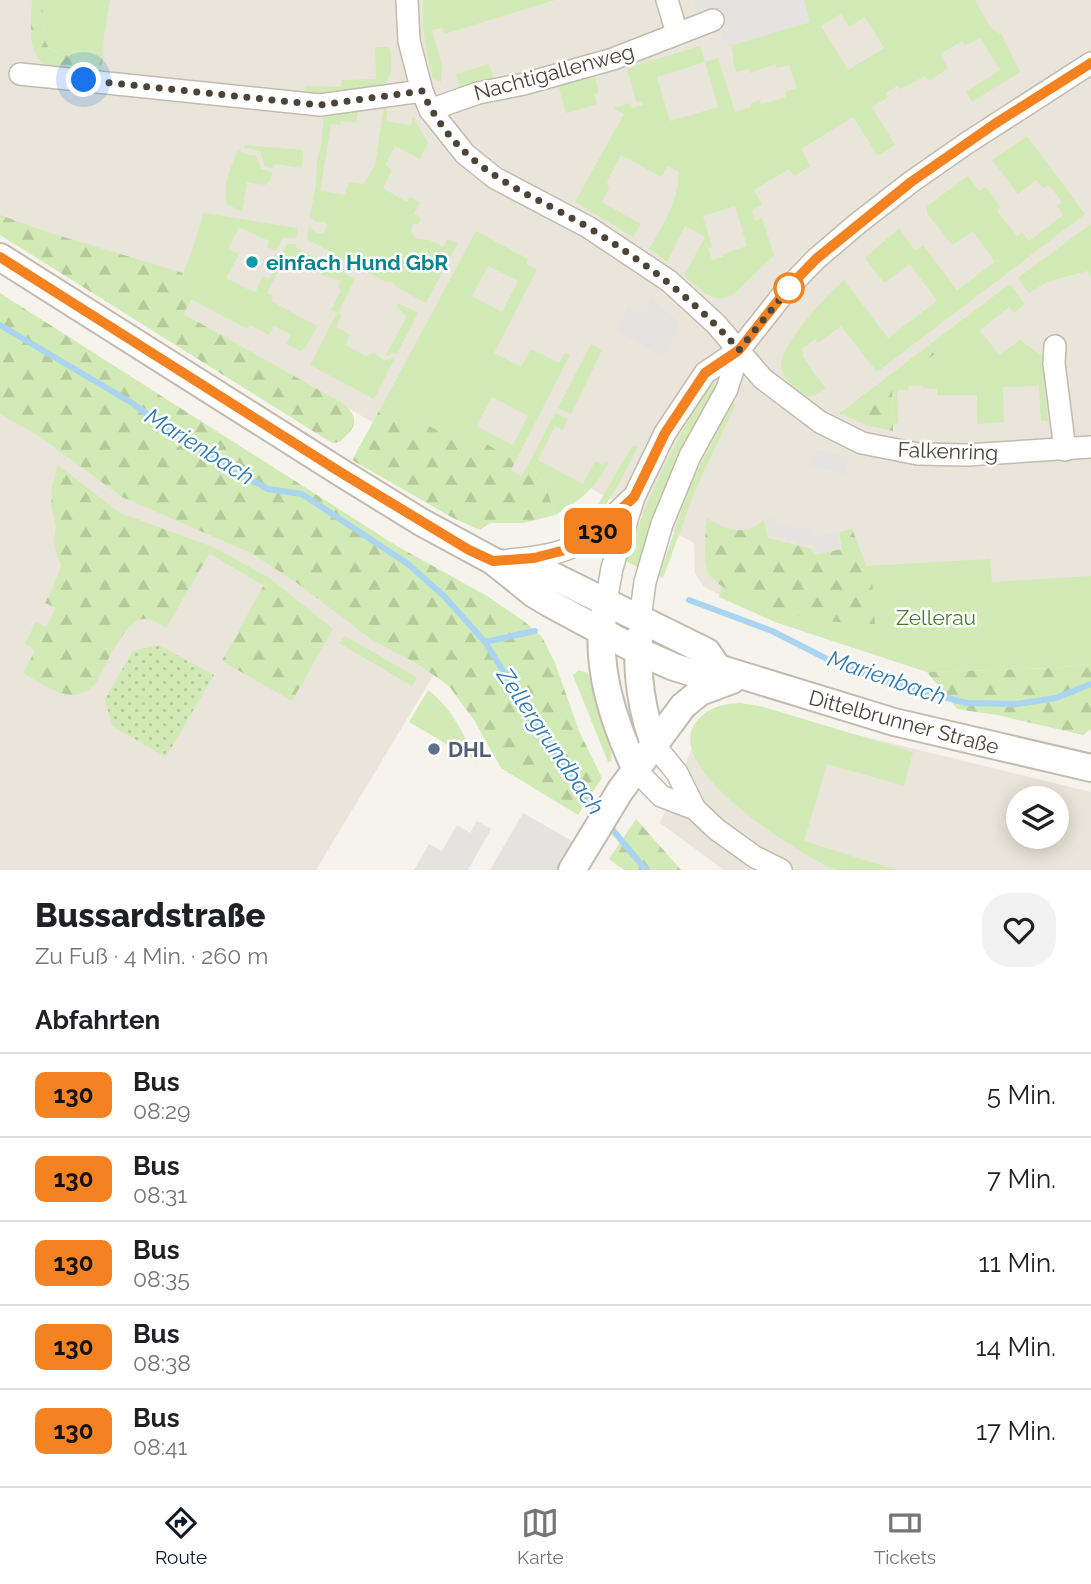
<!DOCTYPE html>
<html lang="de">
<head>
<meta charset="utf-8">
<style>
  :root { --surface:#fff; --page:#f2f2f2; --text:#202124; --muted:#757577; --line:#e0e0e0; --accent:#111827 }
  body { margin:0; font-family:Raleway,sans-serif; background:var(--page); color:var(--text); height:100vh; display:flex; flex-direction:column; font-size:26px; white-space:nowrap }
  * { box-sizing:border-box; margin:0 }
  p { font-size:23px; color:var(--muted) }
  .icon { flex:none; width:38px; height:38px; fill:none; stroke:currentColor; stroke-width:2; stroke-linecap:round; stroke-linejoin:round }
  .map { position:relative; height:870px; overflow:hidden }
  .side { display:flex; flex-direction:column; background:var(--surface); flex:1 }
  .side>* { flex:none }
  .badge { padding:0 14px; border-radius:10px; font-size:24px; line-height:46px }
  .fabs { position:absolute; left:1006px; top:786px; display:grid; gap:14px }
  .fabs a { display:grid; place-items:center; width:63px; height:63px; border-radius:50%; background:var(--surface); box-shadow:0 4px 18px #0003; font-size:35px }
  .you { position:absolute; width:35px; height:35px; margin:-18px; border:5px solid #fff; border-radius:50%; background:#1a73e8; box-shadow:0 0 0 10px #1a73e833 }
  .map>.badge { position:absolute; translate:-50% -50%; box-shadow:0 0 0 4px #fff }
  h2 { padding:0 35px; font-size:26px; line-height:63px }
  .round { display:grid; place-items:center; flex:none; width:74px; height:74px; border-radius:28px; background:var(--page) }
  .headline { display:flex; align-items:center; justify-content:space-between; height:119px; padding:0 35px }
  h1 { font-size:33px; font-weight:800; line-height:52px }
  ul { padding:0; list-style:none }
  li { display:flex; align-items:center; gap:21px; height:84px; padding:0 35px; border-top:2px solid var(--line) }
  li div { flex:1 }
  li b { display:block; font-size:26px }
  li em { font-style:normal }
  li .badge { min-width:77px; font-weight:700; text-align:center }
  .tabs { display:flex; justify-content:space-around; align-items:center; height:98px; border-top:2px solid var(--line); background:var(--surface); font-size:19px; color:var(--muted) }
  .tabs a { display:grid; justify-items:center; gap:4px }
  .tabs .active { color:var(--accent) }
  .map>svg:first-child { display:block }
  .residential { fill:#eae5da; fill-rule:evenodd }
  .green { fill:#d2eab5; fill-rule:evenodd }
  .forest { fill:url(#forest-firs) }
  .park { fill:url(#park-dots) }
  .parking { fill:#e5e3e0 }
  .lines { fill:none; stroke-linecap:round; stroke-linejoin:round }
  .stream { stroke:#a9d4f2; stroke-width:6 }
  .minor-casing { stroke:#c2bbae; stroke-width:24 }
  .tertiary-casing { stroke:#c2bbae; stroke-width:30 }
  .minor { stroke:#fff; stroke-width:21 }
  .tertiary { stroke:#fff; stroke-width:26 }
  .line-casing { stroke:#fff; stroke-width:16 }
  .line { stroke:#f58220; stroke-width:10 }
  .walk { stroke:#4b4439; stroke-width:7; stroke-dasharray:0 12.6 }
  .culture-dot { fill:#0f9aa8; stroke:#fff; stroke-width:2.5 }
  .stop-dot { fill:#fff; stroke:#f58220; stroke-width:3.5 }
  .service-dot { fill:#5c6f8a; stroke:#fff; stroke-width:2.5 }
  .labels { text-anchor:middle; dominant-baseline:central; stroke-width:5; stroke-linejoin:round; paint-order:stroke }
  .street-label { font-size:21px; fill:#4b4439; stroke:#fff }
  .culture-label { font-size:21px; font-weight:bold; fill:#0d838f; stroke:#fff; text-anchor:start }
  .park-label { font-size:21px; fill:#4a7f2a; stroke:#fff }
  .service-label { font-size:21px; font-weight:bold; fill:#4e5e75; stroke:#fff; text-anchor:start }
  .water-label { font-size:23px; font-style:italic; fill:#2e7ab2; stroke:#fff }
</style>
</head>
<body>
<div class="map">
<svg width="1091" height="870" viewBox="0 0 1091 870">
  <defs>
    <pattern id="forest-firs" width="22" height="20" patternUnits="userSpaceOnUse" patternTransform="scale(1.75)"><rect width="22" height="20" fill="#d2eab5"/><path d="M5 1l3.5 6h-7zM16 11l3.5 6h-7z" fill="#b6ca9c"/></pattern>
    <pattern id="park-dots" width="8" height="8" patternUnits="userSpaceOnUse" patternTransform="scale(1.75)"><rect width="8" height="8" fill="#d2eab5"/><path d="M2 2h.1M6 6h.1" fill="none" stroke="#b6ca9c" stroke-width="1.8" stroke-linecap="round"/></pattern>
  </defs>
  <rect width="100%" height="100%" fill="#f6f3ec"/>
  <g class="residential">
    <path d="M0,0H1091V664L927,672L775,622L704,587L695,573L694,543L533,458L522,478L374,423L43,233L0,217Z"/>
    <path d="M0,391L439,666L316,870H0Z"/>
    <path d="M751,709L1091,792V870H724L660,823L701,727ZM1018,798H1057V836H1018Z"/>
  </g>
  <g class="green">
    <path d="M42,0H110L101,54L95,59L65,55L49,48L44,38Z"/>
    <path d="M423,0H555L444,34L443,28L432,30L442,65L441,82L433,78C426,52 421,27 423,0Z"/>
    <path d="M804,0H975L990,27L1002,35L1020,72L972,102L966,92L1000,70L980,38L965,46L962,41L940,54L948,68L929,81L925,76L900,89L897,86L886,93L888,97L872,107L895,145L878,156L853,117L801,149L810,166L794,176L789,169L754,190L762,204L752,210L755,221L762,218L774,255L735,293C716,308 699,288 684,276L705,237L685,226L667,262L649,249C664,224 678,202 679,172L668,166L661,177L621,155L607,181L609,188L602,202L641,224L633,237L575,202L624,114L613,108L630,103L632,108L643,105L641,101L636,102L627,68L700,46L705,62L718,58L735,112L751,107L750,104L759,100L761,105L786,97L785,92L797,88L789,65L777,68L775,64L750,73L748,69L737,72C732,65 734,54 731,45L810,22ZM841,14L849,27L865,17L884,48L848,70L821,26ZM705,62L718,107L670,121L657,77ZM735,206L747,246L723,254V257L712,260L708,248L712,247L703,216Z"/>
    <path d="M375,47H389C393,62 393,73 384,86L322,94L305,93V86L341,87L342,80L376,79Z"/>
    <path d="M489,64L494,80L459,86L456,74Z"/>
    <path d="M594,75L599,92L594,94L597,104L566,113L558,85Z"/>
    <path d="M388,105L386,121L411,125L413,116L428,143L420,159L395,146L385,165L392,170L383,188L407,202L410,197L420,202L414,214L421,218L418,225L413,223L411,232L417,239L429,240L443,247L448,239L458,243L426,303L396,287L393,282H386L307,239L309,226C313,230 317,236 324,232L327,226L325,222H317L310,216L316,184L317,160L321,146L324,114L358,112L356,123L341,121L340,125L331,124L320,191L345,195L349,182L364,184L375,165L384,107Z"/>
    <path d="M1027,136L1085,214L877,372L841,326L818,343L815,339L801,350L804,354L802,356L826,389L810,397C801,392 786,382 782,372C774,349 828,294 844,280L888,338L937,301L910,264L884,283L865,258L899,228L915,251L923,245L957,290L995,262L973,231L952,245L927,213V206L968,176L979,191L986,187L1001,207L997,211L1017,236L1022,232L1029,241L1063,215L1057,206L1062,202L1049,185L1043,188L1036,180L1018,194L992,160Z"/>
    <path d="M245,145L303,150L302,168L274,164L272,168L265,167L260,151L244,148Z"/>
    <path d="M238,150L248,155H256L261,169L272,172L271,180L265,185L247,182L242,212L227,204C222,184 231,168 238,150Z"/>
    <path d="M204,213L298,228L296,238H283L276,251L267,247L269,241L239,227L228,249L239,254L226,278L255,293L263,276L269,279L287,244H296V247L321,261L316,272L307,267L308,264L294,257L288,268L281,265L267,293L273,296L271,301L317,326L306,347L300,351L286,344L291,335L274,326L269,335L250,325L248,329L175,291L189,259Z"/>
    <path d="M1091,224V279L1088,271L1049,281L1029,293L1018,278Z"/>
    <path d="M476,231L528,259L526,264L537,270L494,353L521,367L531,349L559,363L565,352L570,355L516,460L454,427L448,437L384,402ZM488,266L518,281L502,312L472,296ZM492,397L528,416L513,445L476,426Z"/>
    <path d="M326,263L355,279L338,313L342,315L336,327L349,334L346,345L365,356L374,353L384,361L395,357L374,399L310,365L337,313L331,310L341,290L338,288L340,281L321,275Z"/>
    <path d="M1010,284L1025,304L1014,313L1009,307L980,330L999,355L1020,340L1042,356L1048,421H1041L1039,386L1003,387L1004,422L977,424V395H937V389H924L923,386H909L908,390H897L898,423L893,424L892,385L935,354L929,345Z"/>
    <path d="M398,303L418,313L397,354L393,353L386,356L406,317L397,306Z"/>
    <path d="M591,344L602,350L571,414L558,408Z"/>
    <path d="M712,383L717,386C681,443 658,503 638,567L625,561C647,498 675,439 712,383Z"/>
    <path d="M733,401L735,406L696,488L663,578L659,576L690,486Z"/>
    <path d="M555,413L568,419L563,430L555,426L538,460L583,484L595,461L603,465L606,461L609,463C596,487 579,502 555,515C549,496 545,477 528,465Z"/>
    <path d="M633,445L638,447C622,478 608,507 584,532L578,519L597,506Z"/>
    <path d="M213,547L268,577L263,585L210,554Z"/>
    <path d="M990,559L992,582L1091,576V664L1054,668L927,672L775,622L719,597L728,570L832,568Z"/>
    <path d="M345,636L413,675L417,678L412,686L339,643Z"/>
    <path d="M579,670L588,673L611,752L612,760L608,762L573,675Z"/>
    <path d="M428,690C451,707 465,736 476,761L409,722Z"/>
    <path d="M740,703L760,706L913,752L904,786L827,764L804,841L897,870C878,870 856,870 838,870C828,868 818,861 809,856C778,839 661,763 697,721C708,707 723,704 740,703Z"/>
  </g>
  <g class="forest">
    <path d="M32,0H42L44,38L49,49L65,55L95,59L101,54L104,44L101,73C37,67 27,71 32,0Z"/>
    <path d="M0,215L44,231L183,273L175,291L191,299L184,314L342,403C361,417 356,429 339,442L332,443L0,235Z"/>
    <path d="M0,293L397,546L487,596L525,622L542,637L555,663L579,731L602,778L578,815L501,768L474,720L449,686L421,666L371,639L297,583L251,553L122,497L39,436L0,414Z"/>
    <path d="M929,345L935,354L892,385L893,431L866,425L840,413Z"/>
    <path d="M384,402L448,436L454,427L516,460L511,470L521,476L528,465C545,477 549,496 555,515L524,523H490L480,530L453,518L352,460Z"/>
    <path d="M58,465L120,513L213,547L166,628C159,624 153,619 145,619C125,618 105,667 96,683C73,709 46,686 23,673L35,651L25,643L36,622L46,627L56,608L45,603L54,585L61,565L54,545L56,525L51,507L52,486Z"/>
    <path d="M706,518C726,530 745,537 764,520L768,538L812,549L814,555L842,549L839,532L852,529L872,580L875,624C856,623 835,623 816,619C793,616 717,594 708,572C703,561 706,531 706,518Z"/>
    <path d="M268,577L333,629L292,701L222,661Z"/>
    <path d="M1091,664V729L1083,735L997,715L957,709L927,672L1054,668Z"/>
    <path d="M636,819L681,870H624L609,859Z"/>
  </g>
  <path class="park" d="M159,645L214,675L166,757L112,726L105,699L133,651Z"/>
  <g class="parking">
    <path d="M694,0H804L810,22L726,47L714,8L697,12Z"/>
    <path d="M651,297L680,324L663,356L616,331L628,307L642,315Z"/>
    <path d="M816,449L849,458L845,475L811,465Z"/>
    <path d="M774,518L775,522L783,521L784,525L792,524L793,528H810L812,537L837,532L840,548L815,553L813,544H796L795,540L787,542L786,537L778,538L777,535L769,536L765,520Z"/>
    <path d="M523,813L574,842L558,870H490Z"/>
    <path d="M477,821L491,829L468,870H414L429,844L442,851L457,825L470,833Z"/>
  </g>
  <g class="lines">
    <g class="stream">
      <path d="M0,325L132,403L197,450L268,489L302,494L408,564L444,596L485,642L535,631"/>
      <path d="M689,600L772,631L833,662L893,684L967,703L1017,704L1056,698L1091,684"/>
      <path d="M485,642L569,776L598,812"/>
      <path d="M607,823L646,870"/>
    </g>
    <defs>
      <g id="minor">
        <path d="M407,0L409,41L422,91L430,110L465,154L495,178L588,227L669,281L716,324L762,378L820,422L862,443L918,454L967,455L1091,447"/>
        <path d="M667,0L677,33"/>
        <path d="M20,74L320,105L422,91"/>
        <path d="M430,110L478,93L524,84L613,59L713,20"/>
        <path d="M1055,346L1054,363L1065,450"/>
        <path d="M509,560C575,555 587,542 632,498"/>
        <path d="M606,602L612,568L634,497L665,433L705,373L739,350L788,288L816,259L857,224L911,182L967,143L1091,63"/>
        <path d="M640,619L645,582L662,524L690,456L727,389L739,350"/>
        <path d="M655,746L677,773L695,809"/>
        <path d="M636,770L661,796L695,809L716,829L755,857L781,870"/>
      </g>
      <g id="tertiary">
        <path d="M0,257L340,472L421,522L493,561L534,594L549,603L638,651L674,667L697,674L718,668L894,722L1091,768"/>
        <path d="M499,563L545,572L707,652L718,668"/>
        <path d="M603,617C596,670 614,723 636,770"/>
        <path d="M639,638C636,674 642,713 655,746"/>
        <path d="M572,870L620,791L683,706L700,692L732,680"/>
      </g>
    </defs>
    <use href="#minor" class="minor-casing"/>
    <use href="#tertiary" class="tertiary-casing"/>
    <use href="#minor" class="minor"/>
    <use href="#tertiary" class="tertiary"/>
  </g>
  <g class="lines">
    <defs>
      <path id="line" d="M0,257L340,472L469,550L493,561L534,558L573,548L589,539L634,497L665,433L705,373L739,350L788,288L816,259L911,182L996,123L1091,63"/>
    </defs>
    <use href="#line" class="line-casing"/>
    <use href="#line" class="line"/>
    <path class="walk" d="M84,80L320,105L422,91C460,173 520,187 591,229C646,263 696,301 739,350L789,288"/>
  </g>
  <circle class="culture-dot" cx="252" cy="262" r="7"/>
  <circle class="stop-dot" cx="789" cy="288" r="14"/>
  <circle class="service-dot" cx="434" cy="749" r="7"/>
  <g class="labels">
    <g class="street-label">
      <text transform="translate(554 72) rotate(-15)">Nachtigallenweg</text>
      <text transform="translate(948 451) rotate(2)">Falkenring</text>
      <text transform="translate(904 722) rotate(15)">Dittelbrunner Straße</text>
    </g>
    <g class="culture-label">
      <text x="266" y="262">einfach Hund GbR</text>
    </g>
    <g class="park-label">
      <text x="936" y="617">Zellerau</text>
    </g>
    <g class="service-label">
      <text x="448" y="749">DHL</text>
    </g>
    <g class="water-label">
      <text transform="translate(200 446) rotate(32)">Marienbach</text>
      <text transform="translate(887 677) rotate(19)">Marienbach</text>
      <text transform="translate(551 741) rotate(56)">Zellergrundbach</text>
    </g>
  </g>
</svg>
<div class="fabs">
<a><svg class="icon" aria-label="layers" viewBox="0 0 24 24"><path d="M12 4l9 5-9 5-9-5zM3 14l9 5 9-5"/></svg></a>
</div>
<div class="you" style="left:84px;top:80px"></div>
<b class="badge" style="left:598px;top:531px;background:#f58220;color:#111">130</b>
</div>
<section class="side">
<div class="headline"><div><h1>Bussardstraße</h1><p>Zu Fuß · 4 Min. · 260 m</p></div><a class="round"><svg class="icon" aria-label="heart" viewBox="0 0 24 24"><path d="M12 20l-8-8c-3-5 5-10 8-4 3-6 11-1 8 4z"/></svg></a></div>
<h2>Abfahrten</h2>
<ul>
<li><span class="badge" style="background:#f58220;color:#111">130</span><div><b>Bus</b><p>08:29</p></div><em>5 Min.</em></li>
<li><span class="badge" style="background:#f58220;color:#111">130</span><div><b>Bus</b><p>08:31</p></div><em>7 Min.</em></li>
<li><span class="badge" style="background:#f58220;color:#111">130</span><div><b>Bus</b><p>08:35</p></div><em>11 Min.</em></li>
<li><span class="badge" style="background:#f58220;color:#111">130</span><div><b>Bus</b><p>08:38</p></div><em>14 Min.</em></li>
<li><span class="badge" style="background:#f58220;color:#111">130</span><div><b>Bus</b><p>08:41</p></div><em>17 Min.</em></li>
</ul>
</section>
<nav class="tabs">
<a class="active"><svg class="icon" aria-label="directions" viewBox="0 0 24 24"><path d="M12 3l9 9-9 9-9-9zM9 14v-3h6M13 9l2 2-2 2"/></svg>Route</a>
<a><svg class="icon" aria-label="map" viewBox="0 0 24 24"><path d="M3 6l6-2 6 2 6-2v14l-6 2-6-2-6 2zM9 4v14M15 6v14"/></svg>Karte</a>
<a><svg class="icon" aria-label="tickets" viewBox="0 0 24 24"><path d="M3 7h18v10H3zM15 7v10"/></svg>Tickets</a>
</nav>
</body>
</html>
